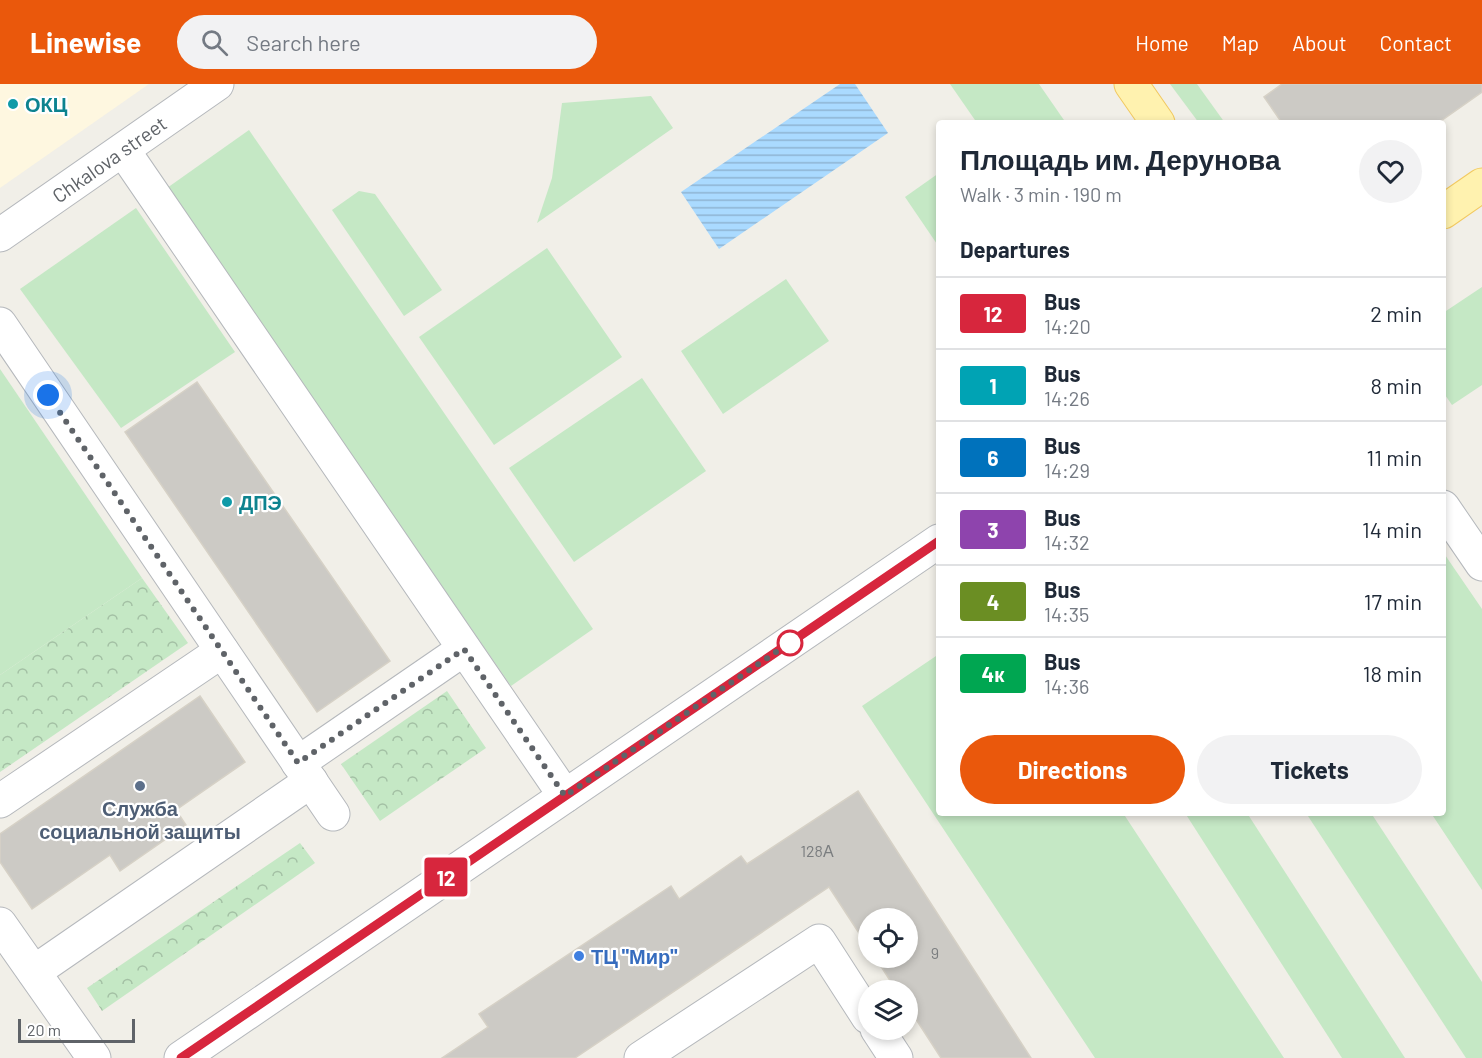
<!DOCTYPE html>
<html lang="en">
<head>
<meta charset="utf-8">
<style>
  :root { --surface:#fff; --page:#f2f2f3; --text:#1f2937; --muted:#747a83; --line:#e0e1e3; --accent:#ea580c }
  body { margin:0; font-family:Barlow,sans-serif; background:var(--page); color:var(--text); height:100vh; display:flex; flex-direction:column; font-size:22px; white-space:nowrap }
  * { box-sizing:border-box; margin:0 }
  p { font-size:20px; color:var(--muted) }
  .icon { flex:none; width:33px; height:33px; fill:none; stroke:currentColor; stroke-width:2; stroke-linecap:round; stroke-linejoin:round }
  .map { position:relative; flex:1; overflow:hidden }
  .drawer { position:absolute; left:936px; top:36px; width:510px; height:696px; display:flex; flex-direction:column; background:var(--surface); border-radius:6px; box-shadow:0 3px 9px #0003 }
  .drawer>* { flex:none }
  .badge { padding:0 12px; border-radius:4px; font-size:21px; line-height:39px }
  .tools { position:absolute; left:858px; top:824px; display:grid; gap:12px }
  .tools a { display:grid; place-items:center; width:60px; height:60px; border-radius:50%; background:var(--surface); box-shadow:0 3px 9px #0003; font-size:30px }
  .scale { position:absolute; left:18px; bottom:15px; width:117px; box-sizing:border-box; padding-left:6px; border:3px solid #5f6368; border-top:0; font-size:16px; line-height:21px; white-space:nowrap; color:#5f6368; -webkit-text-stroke:4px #fff; paint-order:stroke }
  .you { position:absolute; width:30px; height:30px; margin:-15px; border:4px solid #fff; border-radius:50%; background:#1a73e8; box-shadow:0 0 0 9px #1a73e833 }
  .map>.badge { position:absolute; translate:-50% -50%; box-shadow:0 0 0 3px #fff }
  h2 { padding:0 24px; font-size:22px; line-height:54px }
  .round { display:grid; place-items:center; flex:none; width:63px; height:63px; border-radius:32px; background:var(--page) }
  .overview { display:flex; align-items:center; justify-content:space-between; height:102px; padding:0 24px }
  h1 { font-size:28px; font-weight:700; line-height:45px }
  .primary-button { display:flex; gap:12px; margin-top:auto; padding:12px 24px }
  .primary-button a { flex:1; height:69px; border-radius:36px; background:var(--accent); color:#fff; font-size:24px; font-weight:700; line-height:69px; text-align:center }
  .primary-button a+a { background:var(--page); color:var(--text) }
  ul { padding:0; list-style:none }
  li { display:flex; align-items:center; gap:18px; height:72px; padding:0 24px; border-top:2px solid var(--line) }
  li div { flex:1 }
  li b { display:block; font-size:22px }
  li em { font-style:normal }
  li .badge { min-width:66px; font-weight:700; text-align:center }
  header { display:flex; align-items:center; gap:36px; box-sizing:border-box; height:84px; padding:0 30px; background:var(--accent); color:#fff }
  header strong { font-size:28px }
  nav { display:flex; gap:33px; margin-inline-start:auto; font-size:21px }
  .search { width:420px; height:54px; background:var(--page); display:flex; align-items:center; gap:15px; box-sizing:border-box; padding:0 21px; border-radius:33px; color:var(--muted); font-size:22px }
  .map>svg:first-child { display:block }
  .commercial { fill:#fef7e0 }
  .green { fill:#c5e8c5 }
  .forest { fill:url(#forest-crowns) }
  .water { fill:url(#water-rules) }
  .building { fill:#cccac5; stroke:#d6d1c6; stroke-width:1.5 }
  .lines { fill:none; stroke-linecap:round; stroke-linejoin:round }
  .minor-casing { stroke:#b5b8bc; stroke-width:35 }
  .major-casing { stroke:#f2c960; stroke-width:35 }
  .minor { stroke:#fff; stroke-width:33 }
  .major { stroke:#fff2af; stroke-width:33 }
  .line-casing { stroke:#fff; stroke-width:14 }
  .line { stroke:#d7263d; stroke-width:9 }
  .walk { stroke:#5f6368; stroke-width:6; stroke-dasharray:0 10.8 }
  .culture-dot { fill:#0f9aa8; stroke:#fff; stroke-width:2 }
  .stop-dot { fill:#fff; stroke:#d7263d; stroke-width:3 }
  .service-dot { fill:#5c6f8a; stroke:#fff; stroke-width:2 }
  .shop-dot { fill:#3f7fe0; stroke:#fff; stroke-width:2 }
  .labels { text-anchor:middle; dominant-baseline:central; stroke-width:4.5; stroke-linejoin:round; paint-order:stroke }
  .number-label { font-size:16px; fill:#7a7d7f }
  .culture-label { font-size:20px; font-weight:bold; fill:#0d838f; stroke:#fff; text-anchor:start }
  .street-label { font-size:20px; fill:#5f6368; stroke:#fff }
  .service-label { font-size:20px; font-weight:bold; fill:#4e5e75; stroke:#fff }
  .shop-label { font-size:20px; font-weight:bold; fill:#366cbe; stroke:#fff; text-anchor:start }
</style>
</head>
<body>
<header>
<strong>Linewise</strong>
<div class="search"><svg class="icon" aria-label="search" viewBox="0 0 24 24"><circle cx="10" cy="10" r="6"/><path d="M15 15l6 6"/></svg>Search here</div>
<nav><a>Home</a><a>Map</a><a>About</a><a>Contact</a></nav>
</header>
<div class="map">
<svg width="1482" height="974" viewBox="0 0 1482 974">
  <defs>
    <pattern id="forest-crowns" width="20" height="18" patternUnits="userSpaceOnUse" patternTransform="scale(1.5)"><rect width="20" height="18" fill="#c5e8c5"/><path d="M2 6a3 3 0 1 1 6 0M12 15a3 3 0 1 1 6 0" fill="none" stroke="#a3c0a4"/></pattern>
    <pattern id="water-rules" width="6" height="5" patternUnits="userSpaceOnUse" patternTransform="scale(1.5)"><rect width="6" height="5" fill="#aadaff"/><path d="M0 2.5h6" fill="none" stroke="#8eb4d2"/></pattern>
  </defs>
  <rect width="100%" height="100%" fill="#f1efe8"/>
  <path class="commercial" d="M0,0H149L0,104Z"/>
  <g class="green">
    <path d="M950,0H1039L1066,39H977Z"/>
    <path d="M1170,0H1197L1225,39H1199Z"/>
    <path d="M651,12L673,44L537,139L552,94L562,19Z"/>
    <path d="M249,46L593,545L511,602L167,104Z"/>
    <path d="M939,89V163L905,113Z"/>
    <path d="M359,107L375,110L442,206L404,232L332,126Z"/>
    <path d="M136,124L235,268L121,344L20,205Z"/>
    <path d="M547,164L622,273L494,361L419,253Z"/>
    <path d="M786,195L829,257L723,330L681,267Z"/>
    <path d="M1482,203V301L1452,321L1443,308V229Z"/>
    <path d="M0,285L142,494L0,591Z"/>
    <path d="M642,294L706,387L574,478L509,384Z"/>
    <path d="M1443,468L1482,525V806L1431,729H1443Z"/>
    <path d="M939,570V729H1123L1284,974H1095L862,622Z"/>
    <path d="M1185,729H1247L1405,974H1342Z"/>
    <path d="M1306,729H1371L1482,898V974H1466Z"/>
  </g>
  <g class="forest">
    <path d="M142,494L188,559L0,688V591Z"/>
    <path d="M447,607L486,664L380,737L341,680Z"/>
    <path d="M300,759L315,779L102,927L87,904Z"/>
  </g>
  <path class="water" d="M840,0H855L888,49L719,165L681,108Z"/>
  <g class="building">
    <path d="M1282,0H1482V8L1438,39H1282L1264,13Z"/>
    <path d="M197,298L390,577L317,628L125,348Z"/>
    <path d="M200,612L245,678L176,726L186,741L120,787L110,771L32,825L0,778V750Z"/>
    <path d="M858,707L1031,974H941L908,923V906H896L875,873H908V834H868V863L829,803L575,974H442L488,943L479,930L671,802L679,815L741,772L747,780Z"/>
  </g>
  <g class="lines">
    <defs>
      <g id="minor">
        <path d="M123,66L565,712"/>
        <path d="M0,151L217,0"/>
        <path d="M0,240L333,730"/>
        <path d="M1443,423L1482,480"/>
        <path d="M298,679L464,565"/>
        <path d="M0,717L222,567"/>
        <path d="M0,840L94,974"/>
        <path d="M34,888L311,697"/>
        <path d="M877,945L896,974"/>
        <path d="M181,974L939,457"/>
        <path d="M641,974L819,857L868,933"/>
      </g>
      <g id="major">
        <path d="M1131,0L1158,39"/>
        <path d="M1443,128L1482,101"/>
      </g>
    </defs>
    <use href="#minor" class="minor-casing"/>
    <use href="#major" class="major-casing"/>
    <use href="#minor" class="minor"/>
    <use href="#major" class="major"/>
  </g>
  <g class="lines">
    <defs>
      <path id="line" d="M181,974L939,457"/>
    </defs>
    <use href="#line" class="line-casing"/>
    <use href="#line" class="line"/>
    <path class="walk" d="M48,311L298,679L464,565L565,712L798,553L790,559"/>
  </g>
  <g class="culture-dot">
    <circle cx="13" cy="20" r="6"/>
    <circle cx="227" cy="418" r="6"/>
  </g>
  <circle class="stop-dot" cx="790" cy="559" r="12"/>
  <circle class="service-dot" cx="140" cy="702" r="6"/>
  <circle class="shop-dot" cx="579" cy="872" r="6"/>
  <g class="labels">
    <g class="number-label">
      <text x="817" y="766">128А</text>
      <text x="935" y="868">9</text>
    </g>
    <g class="culture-label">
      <text x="25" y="20">ОКЦ</text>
      <text x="239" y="418">ДПЭ</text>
    </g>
    <g class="street-label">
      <text transform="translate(109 75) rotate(-35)">Chkalova street</text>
    </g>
    <g class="service-label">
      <text x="140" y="724">Служба<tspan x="140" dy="23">социальной защиты</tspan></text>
    </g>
    <g class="shop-label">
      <text x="591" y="872">ТЦ "Мир"</text>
    </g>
  </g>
</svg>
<div class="tools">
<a><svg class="icon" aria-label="locate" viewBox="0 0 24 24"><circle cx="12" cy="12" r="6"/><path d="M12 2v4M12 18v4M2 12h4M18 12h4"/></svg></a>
<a><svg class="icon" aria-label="layers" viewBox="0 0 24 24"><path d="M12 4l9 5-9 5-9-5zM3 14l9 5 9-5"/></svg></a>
</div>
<div class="scale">20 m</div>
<div class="you" style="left:48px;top:311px"></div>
<b class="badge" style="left:446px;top:793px;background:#d7263d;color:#fff">12</b>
<section class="drawer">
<div class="overview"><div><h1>Площадь им. Дерунова</h1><p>Walk · 3 min · 190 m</p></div><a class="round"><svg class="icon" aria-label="heart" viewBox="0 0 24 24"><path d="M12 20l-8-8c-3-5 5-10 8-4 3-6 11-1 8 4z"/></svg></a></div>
<h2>Departures</h2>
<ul>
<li><span class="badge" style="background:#d7263d;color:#fff">12</span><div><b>Bus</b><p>14:20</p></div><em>2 min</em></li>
<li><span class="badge" style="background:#00a3b4;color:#fff">1</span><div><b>Bus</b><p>14:26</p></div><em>8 min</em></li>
<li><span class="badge" style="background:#0072bc;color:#fff">6</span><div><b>Bus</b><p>14:29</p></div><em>11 min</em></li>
<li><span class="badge" style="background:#8e44ad;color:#fff">3</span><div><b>Bus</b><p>14:32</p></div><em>14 min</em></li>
<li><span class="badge" style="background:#6b8e23;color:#fff">4</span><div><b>Bus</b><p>14:35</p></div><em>17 min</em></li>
<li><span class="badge" style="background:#00a651;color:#fff">4к</span><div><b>Bus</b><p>14:36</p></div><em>18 min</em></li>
</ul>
<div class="primary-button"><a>Directions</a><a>Tickets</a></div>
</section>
</div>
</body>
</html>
